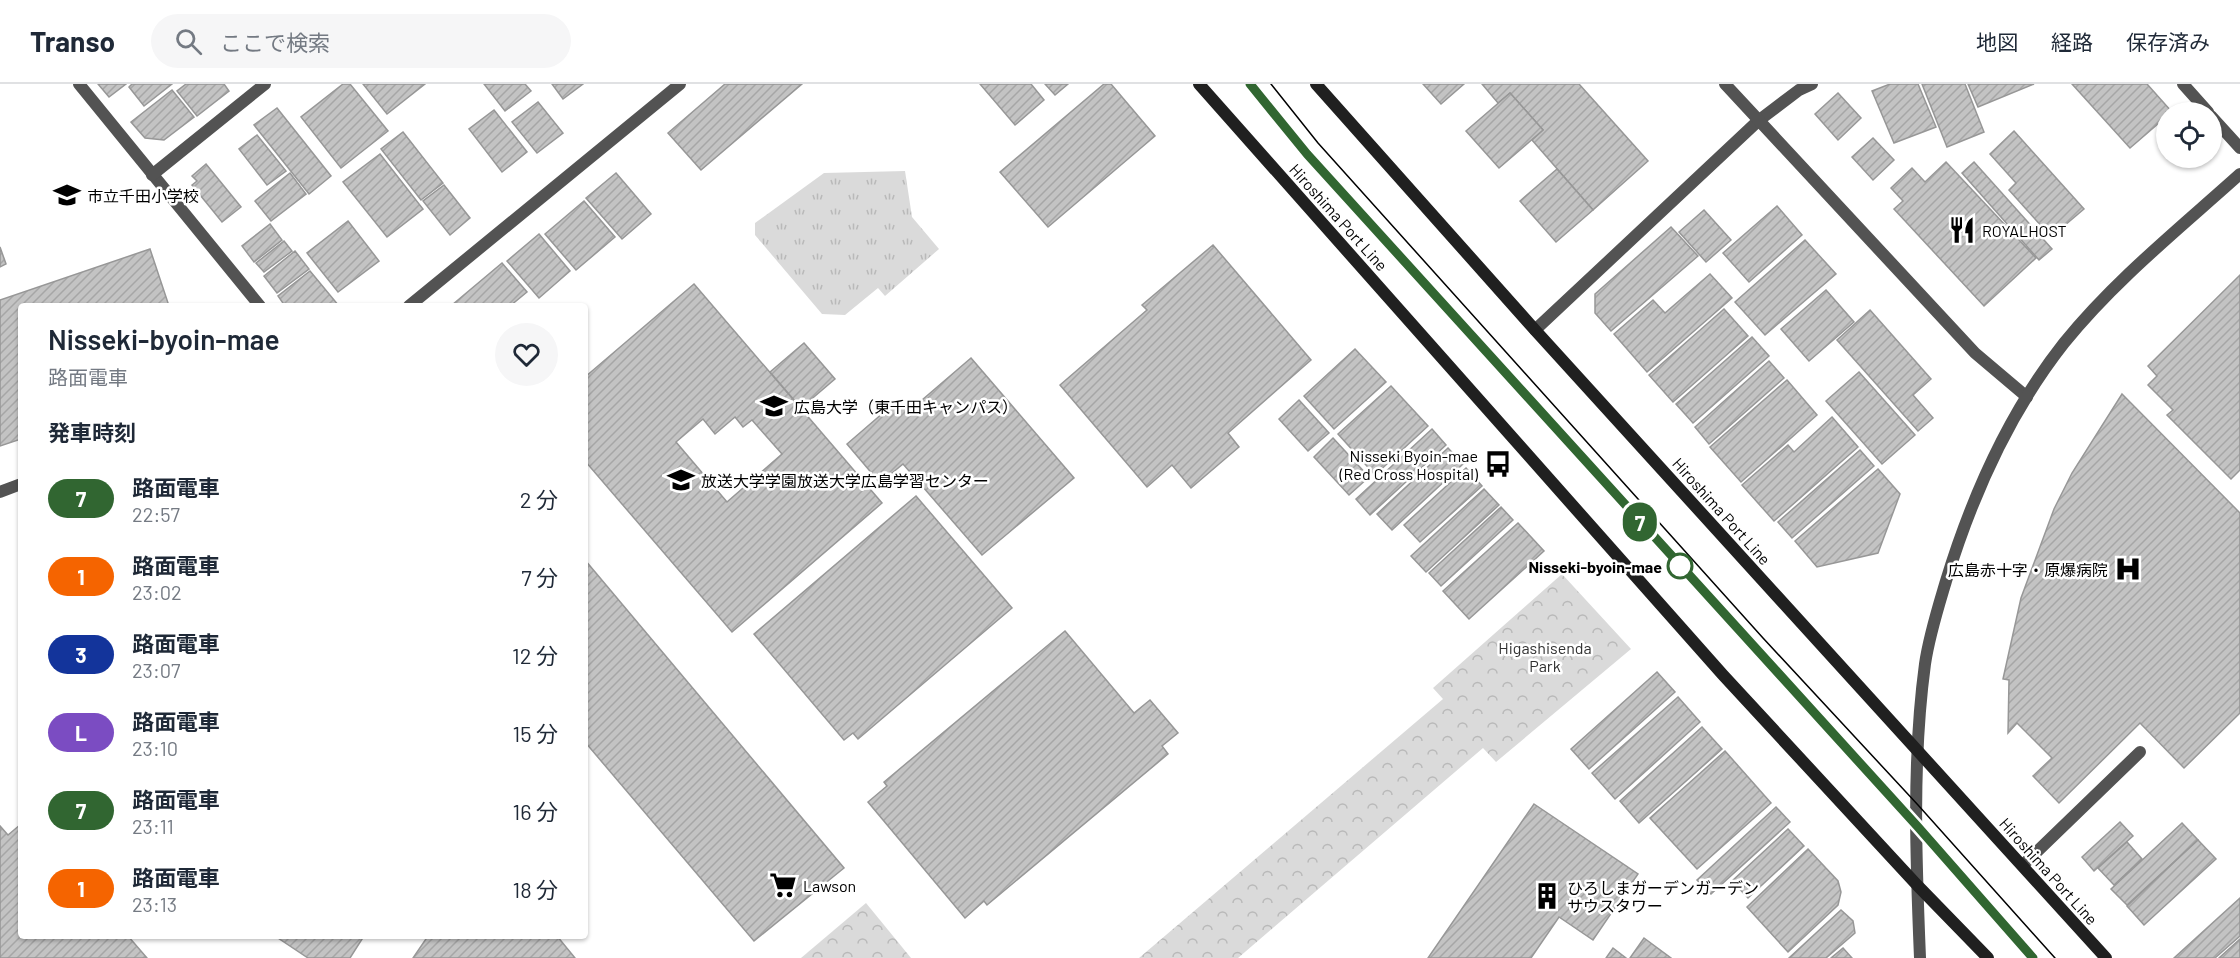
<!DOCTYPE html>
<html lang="ja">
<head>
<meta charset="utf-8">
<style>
  :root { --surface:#fff; --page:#f6f6f7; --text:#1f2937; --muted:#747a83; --line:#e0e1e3 }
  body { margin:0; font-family:Barlow,"Noto Sans JP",sans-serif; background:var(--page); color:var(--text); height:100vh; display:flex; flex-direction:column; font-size:22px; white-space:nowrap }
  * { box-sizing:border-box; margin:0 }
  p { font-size:20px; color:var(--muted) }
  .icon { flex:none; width:33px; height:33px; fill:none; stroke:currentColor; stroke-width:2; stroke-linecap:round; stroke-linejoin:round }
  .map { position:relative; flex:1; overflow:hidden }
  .details { position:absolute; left:18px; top:219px; width:570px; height:636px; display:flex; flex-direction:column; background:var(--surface); border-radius:6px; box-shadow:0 2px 4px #0004 }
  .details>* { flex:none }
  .badge { padding:0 12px; border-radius:20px; font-size:21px; line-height:39px }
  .tools { position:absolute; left:2156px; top:18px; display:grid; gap:12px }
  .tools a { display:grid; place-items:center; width:66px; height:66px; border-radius:50%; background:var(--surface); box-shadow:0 2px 4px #0004; font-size:30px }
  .map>.badge { position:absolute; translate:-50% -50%; box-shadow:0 0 0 3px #fff }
  h2 { padding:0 30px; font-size:22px; line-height:54px }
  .round { display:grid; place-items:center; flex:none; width:63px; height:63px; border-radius:32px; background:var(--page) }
  .summary { display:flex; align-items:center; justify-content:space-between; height:102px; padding:0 30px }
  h1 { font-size:28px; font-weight:600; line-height:45px }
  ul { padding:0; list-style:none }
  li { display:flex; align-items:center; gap:18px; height:78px; padding:0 30px }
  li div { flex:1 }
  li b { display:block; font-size:22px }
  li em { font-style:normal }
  li .badge { min-width:66px; font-weight:700; text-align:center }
  header { display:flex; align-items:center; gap:36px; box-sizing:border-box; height:84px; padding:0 30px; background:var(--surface); border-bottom:2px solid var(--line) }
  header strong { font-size:28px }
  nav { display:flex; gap:33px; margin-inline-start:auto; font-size:21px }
  .search { width:420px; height:54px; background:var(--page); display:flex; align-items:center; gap:15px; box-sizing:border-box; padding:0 21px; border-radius:33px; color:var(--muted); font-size:22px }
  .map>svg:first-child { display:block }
  .grass { fill:url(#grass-tufts) }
  .park { fill:url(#park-crowns) }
  .building { fill:url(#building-hatch); stroke:#979797; stroke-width:1.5; fill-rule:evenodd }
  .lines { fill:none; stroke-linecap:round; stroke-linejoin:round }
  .service { stroke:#535353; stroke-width:12 }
  .minor { stroke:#535353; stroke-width:12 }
  .tertiary { stroke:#535353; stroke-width:12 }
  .secondary { stroke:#202020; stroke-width:12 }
  .tram { stroke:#000; stroke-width:1.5 }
  .line-casing { stroke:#fff; stroke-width:14 }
  .line { stroke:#316631; stroke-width:9 }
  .stop-dot { fill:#fff; stroke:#316631; stroke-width:3 }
  .labels { text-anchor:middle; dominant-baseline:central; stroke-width:5; stroke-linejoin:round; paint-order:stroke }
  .poi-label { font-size:16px; fill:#000; stroke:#fff; text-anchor:start }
  .street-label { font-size:16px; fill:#000; stroke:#fff }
  .stop-label { font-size:16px; font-weight:bold; fill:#000; stroke:#fff; text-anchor:end }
  .park-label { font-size:16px; fill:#313131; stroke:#fff }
</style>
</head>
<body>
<header>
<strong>Transo</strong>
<div class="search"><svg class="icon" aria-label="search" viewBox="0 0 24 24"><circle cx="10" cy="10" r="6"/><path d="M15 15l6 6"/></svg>ここで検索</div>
<nav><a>地図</a><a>経路</a><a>保存済み</a></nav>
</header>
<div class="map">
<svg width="2240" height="874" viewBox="0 0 2240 874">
  <defs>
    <pattern id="grass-tufts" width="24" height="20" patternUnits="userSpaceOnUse" patternTransform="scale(1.5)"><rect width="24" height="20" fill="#dadada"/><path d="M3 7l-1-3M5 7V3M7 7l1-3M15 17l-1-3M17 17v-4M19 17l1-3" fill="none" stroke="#b9b9b9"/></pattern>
    <pattern id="park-crowns" width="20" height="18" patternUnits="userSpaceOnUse" patternTransform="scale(1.5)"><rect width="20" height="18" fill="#dadada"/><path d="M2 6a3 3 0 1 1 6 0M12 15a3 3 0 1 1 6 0" fill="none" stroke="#b9b9b9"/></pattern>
    <pattern id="building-hatch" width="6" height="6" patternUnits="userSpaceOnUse" patternTransform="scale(1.5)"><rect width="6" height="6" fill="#c3c3c3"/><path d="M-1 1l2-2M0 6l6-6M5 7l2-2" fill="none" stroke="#a6a6a6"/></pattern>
  </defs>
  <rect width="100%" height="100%" fill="#fff"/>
  <path class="grass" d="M905,87L912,133L939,165L885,212L878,204L845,231L822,230L755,151V139L824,89Z"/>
  <g class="park">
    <path d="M1562,490L1631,565L1496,678L1483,664L1238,874H1139L1443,615L1433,604Z"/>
    <path d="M866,819L911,874H801Z"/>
  </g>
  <g class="building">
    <path d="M98,0H126L109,13Z"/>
    <path d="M132,0H172L144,22L129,3Z"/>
    <path d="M186,0H224L229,7L197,32L177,7Z"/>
    <path d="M343,0H350L388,47L341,84L301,33Z"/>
    <path d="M363,0H425L387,30Z"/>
    <path d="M484,0H525L531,7L505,27Z"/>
    <path d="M552,0H583L563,15Z"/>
    <path d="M725,0H802L701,86L668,49Z"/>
    <path d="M980,0H1031L1044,16L1015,41Z"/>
    <path d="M1045,0H1068L1055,11Z"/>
    <path d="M1104,0H1111L1155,52L1048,143L1000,88Z"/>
    <path d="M1423,0H1464L1441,20Z"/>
    <path d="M1482,0H1579L1648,77L1593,126L1532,56L1543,46L1510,9L1498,19Z"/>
    <path d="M1890,0H1918L1936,43L1894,59L1872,7Z"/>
    <path d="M1922,0H1965L1984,48L1947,63Z"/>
    <path d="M1968,0H2034L1978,23Z"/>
    <path d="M2072,0H2147L2172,28H2166V33L2130,64Z"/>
    <path d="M172,6L194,33L164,56L145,54L131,38Z"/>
    <path d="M1510,9L1543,46L1499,84L1466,47Z"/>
    <path d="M1838,9L1861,34L1838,56L1815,30Z"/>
    <path d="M538,18L563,49L537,69L512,38Z"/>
    <path d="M277,24L331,92L309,110L254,41Z"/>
    <path d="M494,26L527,68L502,88L469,45Z"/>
    <path d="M2014,47L2084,125L2051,153L2009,106L2016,99L1990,70Z"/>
    <path d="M403,48L443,99L421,116L381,65Z"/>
    <path d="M257,51L286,87L267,101L239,65Z"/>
    <path d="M1873,54L1894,76L1873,96L1852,73Z"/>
    <path d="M380,70L423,125L387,153L343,98Z"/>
    <path d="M1946,78L2036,174L1984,222L1894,125L1903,117L1891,104L1912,84L1925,98Z"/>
    <path d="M1974,78L2052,165L2039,176L1962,89Z"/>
    <path d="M206,80L241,123L222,138L192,101L197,97L192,92Z"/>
    <path d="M1557,85L1593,126L1556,158L1520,117Z"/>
    <path d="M290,89L306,110L271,137L255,117Z"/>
    <path d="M616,89L651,130L622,155L586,114Z"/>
    <path d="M444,101L470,134L450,151L423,117Z"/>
    <path d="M584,117L615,153L576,186L545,150Z"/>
    <path d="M1777,122L1802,151L1749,198L1723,169Z"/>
    <path d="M1704,126L1731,156L1706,178L1679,148Z"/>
    <path d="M348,137L379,177L338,208L307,169Z"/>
    <path d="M270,140L282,156L254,178L242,162Z"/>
    <path d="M1671,143L1698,172L1611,247L1595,229V210Z"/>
    <path d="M539,150L570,187L539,214L507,177Z"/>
    <path d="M1805,156L1836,190L1765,251L1735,218Z"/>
    <path d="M284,157L292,167L264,188L256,179Z"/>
    <path d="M1213,161L1311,276L1228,349L1239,363L1191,404L1172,381L1147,403L1060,301L1147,226L1142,221Z"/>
    <path d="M0,163L6,180L0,183Z"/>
    <path d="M150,165L169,222H21V355L0,362V216Z"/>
    <path d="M295,167L309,185L277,209L264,192Z"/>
    <path d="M502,179L527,208L510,222L452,221Z"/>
    <path d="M310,187L339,222H285L278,212Z"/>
    <path d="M1710,190L1732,214L1647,288L1614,250L1653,216L1665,229Z"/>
    <path d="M2240,191V386L2231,395L2167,331L2173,326L2148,301L2157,292L2148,282Z"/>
    <path d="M694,200L882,419L732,548L585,377V293ZM735,333L743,343L752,336L782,370L727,418L676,358L703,335L715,350Z"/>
    <path d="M1826,206L1854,238L1809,277L1781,245Z"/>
    <path d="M1724,225L1748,252L1673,318L1649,291Z"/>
    <path d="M1870,226L1931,295L1913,311L1933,334L1918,347L1837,256Z"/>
    <path d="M1752,253L1769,272L1693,339L1676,320Z"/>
    <path d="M804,259L835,295L801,324L770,288Z"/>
    <path d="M1355,265L1386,298L1334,345L1304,312Z"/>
    <path d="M971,274L1074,394L982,471L903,380L880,399L847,360L898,316L908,328Z"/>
    <path d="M1769,277L1784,294L1709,360L1695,343Z"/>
    <path d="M1859,288L1915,351L1882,380L1826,317Z"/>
    <path d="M1787,296L1817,331L1741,398L1710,363Z"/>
    <path d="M1391,302L1428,342L1375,391L1338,350Z"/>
    <path d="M2122,310L2240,429V629L2184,684L2140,639L2059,719L2033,692L2052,674L2017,639L2008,649L2009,596L2003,595L2021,514L2054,425L2072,389Z"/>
    <path d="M1299,316L1329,349L1308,367L1279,335Z"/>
    <path d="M1832,333L1858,363L1774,437L1742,401L1788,361L1794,368Z"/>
    <path d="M1432,345L1446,361L1370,431L1356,415Z"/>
    <path d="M1333,354L1369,393L1349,411L1314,373Z"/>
    <path d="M1448,364L1463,380L1392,446L1377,430Z"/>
    <path d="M1860,366L1874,382L1792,454L1778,438Z"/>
    <path d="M1466,384L1482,402L1420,458L1404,441Z"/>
    <path d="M1878,385L1900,410L1878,469L1817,483L1795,457Z"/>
    <path d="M1484,405L1499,421L1426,488L1411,472Z"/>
    <path d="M916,412L1012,524L858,655L853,649L844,656L754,550Z"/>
    <path d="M1501,423L1513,436L1441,502L1429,489Z"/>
    <path d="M1518,439L1544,467L1469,535L1443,507Z"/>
    <path d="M585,476L844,784L754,857L585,658Z"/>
    <path d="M1065,547L1134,629L1150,616L1178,649L1162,662L1168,670L987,821L984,817L965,834L868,718L887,702L884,698Z"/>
    <path d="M1657,588L1675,608L1589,685L1571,665Z"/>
    <path d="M1678,613L1700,638L1615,715L1592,689Z"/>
    <path d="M1702,643L1722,665L1639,739L1620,717Z"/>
    <path d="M1725,667L1771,719L1697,785L1650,734Z"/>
    <path d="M1534,720L1638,790L1593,856L1559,833L1531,874H1428Z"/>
    <path d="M1776,723L1790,738L1711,810L1697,796Z"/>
    <path d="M2120,738L2133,752L2094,787L2082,773Z"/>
    <path d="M2182,739L2198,756L2127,821L2111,805Z"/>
    <path d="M21,740V852H128L147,874H0V742L8,751Z"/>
    <path d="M1788,745L1804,762L1748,814L1732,797Z"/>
    <path d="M2198,756L2216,775L2144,841L2127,822Z"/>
    <path d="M2127,758L2142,775L2114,801L2098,784Z"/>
    <path d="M1808,765L1838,797L1841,808L1838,821L1788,868L1747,823Z"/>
    <path d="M2240,814V852L2215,874H2174Z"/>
    <path d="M1841,826L1853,837L1855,849L1826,874H1789Z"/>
    <path d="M275,852H364L350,874H308Z"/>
    <path d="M428,852H557L575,874H413Z"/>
    <path d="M1644,854L1671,874H1630Z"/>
    <path d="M2240,855V874H2219Z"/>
    <path d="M1613,864L1626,874H1606Z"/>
    <path d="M1843,864L1852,874H1831Z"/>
  </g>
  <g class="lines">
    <path class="service" d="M2023,781L2140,668"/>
    <g class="minor">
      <path d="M79,0L260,222"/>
      <path d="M2183,0L2208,28"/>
      <path d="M2211,32L2240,64"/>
      <path d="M152,91L265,0"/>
      <path d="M409,222L680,0"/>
      <path d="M1535,246L1758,37L1799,6L1812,0"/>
      <path d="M0,408L21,400"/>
    </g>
    <g class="tertiary">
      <path d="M1725,0L1975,269L2027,313"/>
      <path d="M1920,874C1916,777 1912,676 1925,580C1929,552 1938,524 1946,497C1972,412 2008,330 2064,259C2115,196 2180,144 2240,90"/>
    </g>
    <g class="secondary">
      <path d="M1199,0L1723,591L1917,801L1988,874"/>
      <path d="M1316,0L1535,246L2106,874"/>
    </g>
    <g class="tram">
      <path d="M1250,0L1307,70L2033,874"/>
      <path d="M1271,0L1318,59L1763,554L1918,721L2055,874"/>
    </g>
  </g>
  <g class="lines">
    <defs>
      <path id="line" d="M1250,0L1307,70L1918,743L2033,874"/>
    </defs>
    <use href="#line" class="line-casing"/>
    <use href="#line" class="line"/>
  </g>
  <defs>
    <symbol id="school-bare" viewBox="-9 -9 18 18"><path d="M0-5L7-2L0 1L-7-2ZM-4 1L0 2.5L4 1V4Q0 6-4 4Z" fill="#000" stroke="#fff" stroke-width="2.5" paint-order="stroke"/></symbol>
    <symbol id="restaurant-bare" viewBox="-9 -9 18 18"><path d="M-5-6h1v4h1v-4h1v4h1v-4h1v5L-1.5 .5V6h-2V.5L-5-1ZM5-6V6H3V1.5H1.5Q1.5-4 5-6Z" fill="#000" stroke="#fff" stroke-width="2.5" paint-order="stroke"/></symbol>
    <symbol id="university-bare" viewBox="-9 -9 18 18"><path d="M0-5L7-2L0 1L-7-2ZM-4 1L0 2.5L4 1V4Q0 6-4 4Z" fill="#000" stroke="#fff" stroke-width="2.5" paint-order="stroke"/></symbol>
    <symbol id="bus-bare" viewBox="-9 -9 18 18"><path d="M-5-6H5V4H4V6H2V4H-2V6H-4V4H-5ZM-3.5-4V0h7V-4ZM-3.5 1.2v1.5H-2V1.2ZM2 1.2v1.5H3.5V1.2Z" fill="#000" stroke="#fff" stroke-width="2.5" paint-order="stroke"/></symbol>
    <symbol id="hospital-bare" viewBox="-9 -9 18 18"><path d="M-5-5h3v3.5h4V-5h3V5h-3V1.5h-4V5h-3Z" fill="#000" stroke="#fff" stroke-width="2.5" paint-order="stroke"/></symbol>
    <symbol id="supermarket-bare" viewBox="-9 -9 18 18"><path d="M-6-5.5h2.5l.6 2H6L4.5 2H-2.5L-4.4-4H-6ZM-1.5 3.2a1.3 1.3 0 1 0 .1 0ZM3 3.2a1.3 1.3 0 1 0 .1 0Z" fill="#000" stroke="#fff" stroke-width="2.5" paint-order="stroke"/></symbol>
    <symbol id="building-bare" viewBox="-9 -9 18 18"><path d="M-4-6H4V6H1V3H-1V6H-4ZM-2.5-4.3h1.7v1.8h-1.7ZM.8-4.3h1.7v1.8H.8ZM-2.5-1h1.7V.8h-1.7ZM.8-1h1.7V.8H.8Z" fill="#000" stroke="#fff" stroke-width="2.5" paint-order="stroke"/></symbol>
  </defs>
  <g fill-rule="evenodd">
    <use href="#school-bare" x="48" y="92" width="38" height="38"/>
    <use href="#restaurant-bare" x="1943" y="127" width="38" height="38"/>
    <use href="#university-bare" x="755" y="303" width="38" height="38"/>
    <use href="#bus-bare" x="1479" y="361" width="38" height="38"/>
    <use href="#university-bare" x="662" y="377" width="38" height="38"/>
    <use href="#hospital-bare" x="2109" y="466" width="38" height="38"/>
    <use href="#supermarket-bare" x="764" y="782" width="38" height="38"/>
    <use href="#building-bare" x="1528" y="793" width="38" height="38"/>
  </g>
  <circle class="stop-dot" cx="1680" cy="482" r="12"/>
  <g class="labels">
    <g class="poi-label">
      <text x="87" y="111">市立千田小学校</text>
      <text x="1982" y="146">ROYALHOST</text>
      <text x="794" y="322">広島大学（東千田キャンパス）</text>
      <text x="1478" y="371" text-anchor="end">Nisseki Byoin-mae<tspan x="1478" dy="18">(Red Cross Hospital)</tspan></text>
      <text x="701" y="396">放送大学学園放送大学広島学習センター</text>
      <text x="2108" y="485" text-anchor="end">広島赤十字・原爆病院</text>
      <text x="803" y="801">Lawson</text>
      <text x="1567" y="803">ひろしまガーデンガーデン<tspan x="1567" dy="18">サウスタワー</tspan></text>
    </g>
    <g class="street-label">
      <text transform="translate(1339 133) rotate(48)">Hiroshima Port Line</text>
      <text transform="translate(1722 427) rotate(48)">Hiroshima Port Line</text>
      <text transform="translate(2049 787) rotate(48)">Hiroshima Port Line</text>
    </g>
    <g class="stop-label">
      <text x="1662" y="482">Nisseki-byoin-mae</text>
    </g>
    <g class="park-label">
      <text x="1545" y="563">Higashisenda<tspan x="1545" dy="18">Park</tspan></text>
    </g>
  </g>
</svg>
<div class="tools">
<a><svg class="icon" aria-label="locate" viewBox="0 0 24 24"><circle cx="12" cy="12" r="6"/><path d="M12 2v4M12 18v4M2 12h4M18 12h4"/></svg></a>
</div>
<b class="badge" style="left:1640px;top:438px;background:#316631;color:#fff">7</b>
<section class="details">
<div class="summary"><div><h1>Nisseki-byoin-mae</h1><p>路面電車</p></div><a class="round"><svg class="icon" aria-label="heart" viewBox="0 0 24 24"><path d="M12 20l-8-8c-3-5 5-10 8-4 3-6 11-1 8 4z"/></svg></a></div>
<h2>発車時刻</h2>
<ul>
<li><span class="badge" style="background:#316631;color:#fff">7</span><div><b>路面電車</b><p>22:57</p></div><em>2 分</em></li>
<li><span class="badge" style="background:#f56400;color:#fff">1</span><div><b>路面電車</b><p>23:02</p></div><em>7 分</em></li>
<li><span class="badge" style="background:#13349b;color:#fff">3</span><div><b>路面電車</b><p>23:07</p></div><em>12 分</em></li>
<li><span class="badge" style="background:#7b4cc2;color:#fff">L</span><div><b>路面電車</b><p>23:10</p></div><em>15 分</em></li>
<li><span class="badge" style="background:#316631;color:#fff">7</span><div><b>路面電車</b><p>23:11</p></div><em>16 分</em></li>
<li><span class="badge" style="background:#f56400;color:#fff">1</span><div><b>路面電車</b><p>23:13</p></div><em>18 分</em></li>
</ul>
</section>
</div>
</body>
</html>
